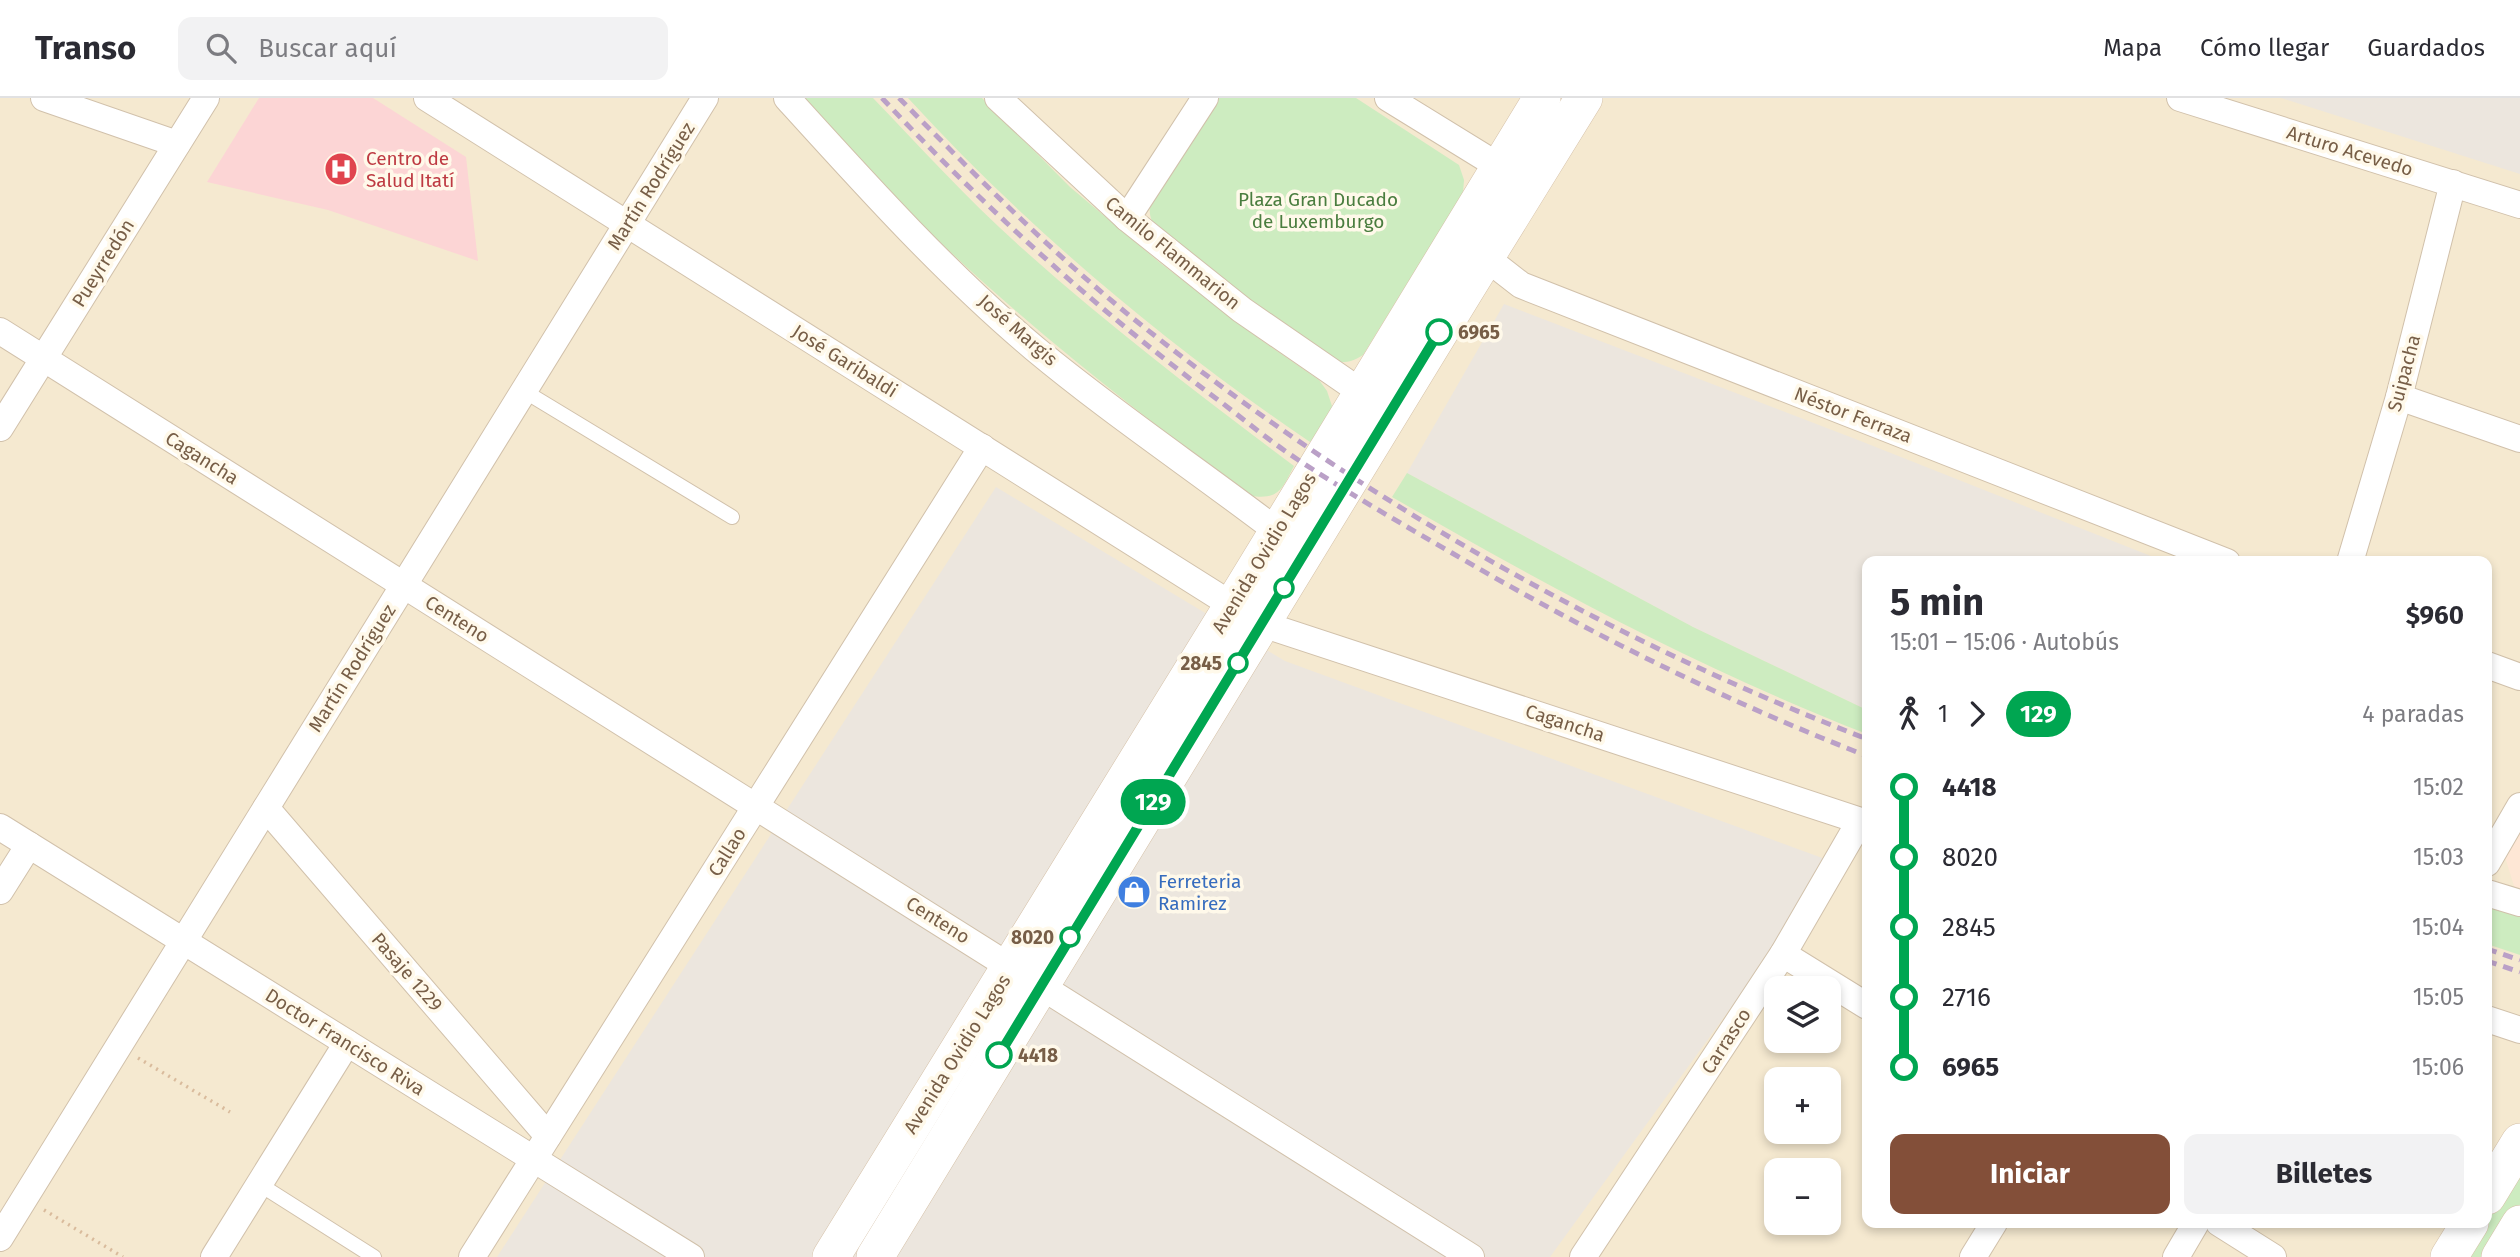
<!DOCTYPE html>
<html lang="es">
<head>
<meta charset="utf-8">
<style>
  :root { --surface:#fff; --page:#f2f2f3; --text:#2b2b33; --muted:#7c7c81; --line:#e1e1e2; --accent:#834f39 }
  body { margin:0; font-family:"Fira Sans",sans-serif; background:var(--page); color:var(--text); height:100vh; display:flex; flex-direction:column; font-size:26px; white-space:nowrap }
  * { box-sizing:border-box; margin:0 }
  p { font-size:23px; color:var(--muted) }
  .icon { flex:none; width:38px; height:38px; fill:none; stroke:currentColor; stroke-width:2; stroke-linecap:round; stroke-linejoin:round }
  .map { position:relative; flex:1; overflow:hidden }
  .side { position:absolute; left:1862px; top:458px; width:630px; height:672px; display:flex; flex-direction:column; background:var(--surface); border-radius:14px; box-shadow:0 4px 10px #0003 }
  .side>* { flex:none }
  .badge { padding:0 14px; border-radius:23px; font-size:24px; line-height:46px }
  .fabs { position:absolute; left:1764px; top:878px; display:grid; gap:14px }
  .fabs a { display:grid; place-items:center; width:77px; height:77px; border-radius:14px; background:var(--surface); box-shadow:0 4px 10px #0003; font-size:35px }
  .map>.badge { position:absolute; translate:-50% -50%; box-shadow:0 0 0 4px #fff }
  .legs { display:flex; align-items:center; gap:10px; height:77px; padding:0 28px; font-size:23px }
  .legs p { margin-inline-start:auto }
  .head { display:flex; align-items:center; justify-content:space-between; height:119px; padding:0 28px }
  h1 { font-size:38px; font-weight:700; line-height:52px }
  .action { display:flex; gap:14px; margin-top:auto; padding:14px 28px }
  .action a { flex:1; height:80px; border-radius:14px; background:var(--accent); color:#fff; font-size:28px; font-weight:700; line-height:80px; text-align:center }
  .action a+a { background:var(--page); color:var(--text) }
  ul { padding:0 28px; list-style:none }
  li { display:flex; align-items:center; gap:24px; height:70px; font-size:26px }
  li i { display:grid; place-items:center; width:10px; height:100%; margin:0 9px; background:currentColor }
  li i::after { content:''; width:18px; height:18px; margin:-9px; border:5px solid; border-radius:50%; background:var(--surface) }
  li p { margin-inline-start:auto }
  li:first-child i { background:linear-gradient(#0000 50%,currentColor 0) }
  li:last-child i { background:linear-gradient(currentColor 50%,#0000 0) }
  header { display:flex; align-items:center; gap:42px; box-sizing:border-box; height:98px; padding:0 35px; background:var(--surface); border-bottom:2px solid var(--line) }
  header strong { font-size:33px }
  nav { display:flex; gap:38px; margin-inline-start:auto; font-size:24px }
  .search { width:490px; height:63px; background:var(--page); display:flex; align-items:center; gap:18px; box-sizing:border-box; padding:0 24px; border-radius:14px; color:var(--muted); font-size:26px }
  .map>svg:first-child { display:block }
  .residential { fill:#f5e9d0; fill-rule:evenodd }
  .commercial { fill:#fee7d5 }
  .industrial { fill:#ece6de }
  .medical { fill:#fcd5d5 }
  .green { fill:#cdecc0 }
  .lines { fill:none; stroke-linecap:round; stroke-linejoin:round }
  .service-casing { stroke:#d1c1ab; stroke-width:16 }
  .minor-casing { stroke:#d1c1ab; stroke-width:28 }
  .secondary-casing { stroke:#d5c1a8; stroke-width:38 }
  .path { stroke:#d9bb9c; stroke-width:3.5; stroke-dasharray:2 5; stroke-linecap:butt }
  .service { stroke:#fff; stroke-width:14 }
  .minor { stroke:#fff; stroke-width:26 }
  .secondary { stroke:#fff; stroke-width:37 }
  .rail { stroke:#baa0c7; stroke-width:5; stroke-dasharray:10 7; stroke-linecap:butt }
  .line-1-casing { stroke:#fff; stroke-width:16 }
  .line-1 { stroke:#00a651; stroke-width:10 }
  .stop-1-dot { fill:#fff; stroke:#00a651; stroke-width:3.5 }
  .labels { text-anchor:middle; dominant-baseline:central; stroke-width:7; stroke-linejoin:round; paint-order:stroke }
  .street-label { font-size:19px; fill:#775e47; stroke:#fff9ea }
  .health-label { font-size:19px; fill:#be3a42; stroke:#fff9ea; text-anchor:start }
  .park-label { font-size:19px; fill:#4a7d3f; stroke:#fff9ea }
  .stop-label { font-size:19px; font-weight:bold; fill:#775e47; stroke:#fff9ea; text-anchor:start }
  .shop-label { font-size:19px; fill:#366cbe; stroke:#fff9ea; text-anchor:start }
</style>
</head>
<body>
<header>
<strong>Transo</strong>
<div class="search"><svg class="icon" aria-label="search" viewBox="0 0 24 24"><circle cx="10" cy="10" r="6"/><path d="M15 15l6 6"/></svg>Buscar aquí</div>
<nav><a>Mapa</a><a>Cómo llegar</a><a>Guardados</a></nav>
</header>
<div class="map">
<svg width="2520" height="1159" viewBox="0 0 2520 1159">
  <rect width="100%" height="100%" fill="#fdf6e2"/>
  <path class="residential" d="M0,0H2520V1159H0ZM1867,464H2487V1125H1867ZM1776,891H1829V943H1776ZM1776,982H1829V1034H1776ZM1776,1073H1829V1125H1776Z"/>
  <path class="commercial" d="M2520,734V792L2515,791L2505,759Z"/>
  <g class="industrial">
    <path d="M2281,0H2520V76Z"/>
    <path d="M1504,206L1858,342L2166,464H1867V612L1693,529L1407,375Z"/>
    <path d="M996,389L1285,563L1836,765L1550,1159H497Z"/>
  </g>
  <path class="medical" d="M259,0H373L466,59L478,163L328,112L207,84Z"/>
  <g class="green">
    <path d="M804,0H873C922,51 970,104 1023,151C1110,229 1202,299 1294,368C1282,391 1279,402 1251,398C1132,311 1016,220 912,117C874,80 840,39 804,0Z"/>
    <path d="M908,0H982L1070,89L1159,164L1261,242L1319,282L1327,293L1332,308L1327,321L1310,344C1164,245 1027,130 908,0Z"/>
    <path d="M1213,0H1356L1459,67L1464,82L1463,95L1363,257C1351,265 1344,265 1330,263L1157,132C1149,120 1148,113 1152,98Z"/>
    <path d="M1407,375L1693,529L1867,612V636C1700,571 1547,488 1392,399Z"/>
    <path d="M2487,803L2520,814V857L2487,846Z"/>
    <path d="M2520,1044V1126L2500,1159H2449L2487,1125V1098Z"/>
  </g>
  <g class="lines">
    <defs>
      <g id="service">
        <path d="M524,293L732,419"/>
        <path d="M259,1086L374,1159"/>
      </g>
      <g id="minor">
        <path d="M44,0L177,46"/>
        <path d="M427,0L1262,526L1867,725"/>
        <path d="M787,0C865,86 945,175 1034,250C1112,315 1196,371 1277,433"/>
        <path d="M998,0L1127,120L1242,212L1361,294"/>
        <path d="M1388,0L1513,77"/>
        <path d="M2180,0L2520,107"/>
        <path d="M1127,120L1205,0"/>
        <path d="M1485,159L1521,187L2227,464"/>
        <path d="M0,233L1471,1159"/>
        <path d="M2399,299L2520,341"/>
        <path d="M0,330L206,0"/>
        <path d="M2350,464L2399,299L2453,85"/>
        <path d="M2487,567L2520,579"/>
        <path d="M266,710L548,1038"/>
        <path d="M0,729L691,1159"/>
        <path d="M2487,765L2520,708"/>
        <path d="M0,793L29,747"/>
        <path d="M2487,795L2520,805"/>
        <path d="M1783,856L1867,908"/>
        <path d="M2487,921L2520,932"/>
        <path d="M2219,1125L2273,1159"/>
        <path d="M0,1140L705,0"/>
        <path d="M214,1159L347,945"/>
        <path d="M472,1159L982,349"/>
        <path d="M1583,1159L1783,856L1860,723"/>
        <path d="M1973,1159L1994,1125"/>
        <path d="M2176,1159L2196,1125"/>
      </g>
      <g id="secondary">
        <path d="M2487,1098L2520,1044"/>
        <path d="M831,1159L1233,507L1542,0"/>
        <path d="M875,1159L1464,194L1584,0"/>
        <path d="M2449,1159L2470,1125"/>
        <path d="M2500,1159L2520,1126"/>
      </g>
    </defs>
    <use href="#service" class="service-casing"/>
    <use href="#minor" class="minor-casing"/>
    <use href="#secondary" class="secondary-casing"/>
    <g class="path">
      <path d="M138,960L230,1014"/>
      <path d="M44,1112L123,1159"/>
    </g>
    <use href="#service" class="service"/>
    <use href="#minor" class="minor"/>
    <use href="#secondary" class="secondary"/>
    <g class="rail">
      <path d="M882,0C986,111 1098,213 1221,304C1243,321 1265,339 1288,355C1341,391 1397,423 1452,455C1585,533 1723,602 1867,658"/>
      <path d="M899,0C973,75 1048,151 1130,218C1351,396 1602,539 1867,641"/>
      <path d="M2487,851L2520,862"/>
      <path d="M2487,863L2520,874"/>
    </g>
  </g>
  <g class="lines">
    <defs>
      <path id="line-1" d="M999,957L1439,234"/>
    </defs>
    <use href="#line-1" class="line-1-casing"/>
    <use href="#line-1" class="line-1"/>
  </g>
  <defs>
    <symbol id="hospital-disc" viewBox="-11 -11 22 22"><circle r="9.5" fill="#e0444e" stroke="#fff9ea"/><path d="M-5-5h3v3.5h4V-5h3V5h-3V1.5h-4V5h-3Z" fill="#fff"/></symbol>
    <symbol id="shop-disc" viewBox="-11 -11 22 22"><circle r="9.5" fill="#3f7fe0" stroke="#fff9ea"/><path d="M-5-2.5h2.3a2.7 3.5 0 0 1 5.4 0H5L5.5 6h-11ZM-1.5-2.5h3a1.5 2.3 0 0 0-3 0Z" fill="#fff"/></symbol>
  </defs>
  <g fill-rule="evenodd">
    <use href="#hospital-disc" x="322" y="52" width="38" height="38"/>
    <use href="#shop-disc" x="1115" y="775" width="38" height="38"/>
  </g>
  <g class="stop-1-dot">
    <circle cx="1439" cy="234" r="12"/>
    <circle cx="1284" cy="490" r="9"/>
    <circle cx="1238" cy="565" r="9"/>
    <circle cx="1070" cy="839" r="9"/>
    <circle cx="999" cy="957" r="12"/>
  </g>
  <g class="labels">
    <g class="street-label">
      <text transform="translate(2350 53) rotate(17)">Arturo Acevedo</text>
      <text transform="translate(651 88) rotate(-58)">Martín Rodríguez</text>
      <text transform="translate(1173 155) rotate(39)">Camilo Flammarion</text>
      <text transform="translate(103 165) rotate(-58)">Pueyrredón</text>
      <text transform="translate(1018 232) rotate(41)">José Margis</text>
      <text transform="translate(845 263) rotate(32)">José Garibaldi</text>
      <text transform="translate(2404 275) rotate(-75)">Suipacha</text>
      <text transform="translate(1853 317) rotate(21)">Néstor Ferraza</text>
      <text transform="translate(202 360) rotate(32)">Cagancha</text>
      <text transform="translate(1264 455) rotate(-59)">Avenida Ovidio Lagos</text>
      <text transform="translate(457 521) rotate(32)">Centeno</text>
      <text transform="translate(352 570) rotate(-58)">Martín Rodríguez</text>
      <text transform="translate(1565 625) rotate(18)">Cagancha</text>
      <text transform="translate(727 754) rotate(-58)">Callao</text>
      <text transform="translate(938 822) rotate(32)">Centeno</text>
      <text transform="translate(407 874) rotate(49)">Pasaje 1229</text>
      <text transform="translate(1726 943) rotate(-57)">Carrasco</text>
      <text transform="translate(345 944) rotate(32)">Doctor Francisco Riva</text>
      <text transform="translate(957 956) rotate(-58)">Avenida Ovidio Lagos</text>
    </g>
    <g class="health-label">
      <text x="366" y="60">Centro de<tspan x="366" dy="22">Salud Itatí</tspan></text>
    </g>
    <g class="park-label">
      <text x="1318" y="101">Plaza Gran Ducado<tspan x="1318" dy="22">de Luxemburgo</tspan></text>
    </g>
    <g class="stop-label">
      <text x="1458" y="234">6965</text>
      <text x="1222" y="565" text-anchor="end">2845</text>
      <text x="1054" y="839" text-anchor="end">8020</text>
      <text x="1018" y="957">4418</text>
    </g>
    <g class="shop-label">
      <text x="1158" y="783">Ferreteria<tspan x="1158" dy="22">Ramirez</tspan></text>
    </g>
  </g>
</svg>
<div class="fabs">
<a><svg class="icon" aria-label="layers" viewBox="0 0 24 24"><path d="M12 4l9 5-9 5-9-5zM3 14l9 5 9-5"/></svg></a>
<a>+</a>
<a>−</a>
</div>
<b class="badge" style="left:1153px;top:704px;background:#00a651;color:#fff">129</b>
<section class="side">
<div class="head"><div><h1>5 min</h1><p>15:01 – 15:06 · Autobús</p></div><b>$960</b></div>
<div class="legs"><svg class="icon" aria-label="walk" viewBox="0 0 24 24"><circle cx="13" cy="4" r="2"/><path d="M13 8l-2 6 4 7M11 14l-3 7M7 12l3-4h3l4 4"/></svg>1<svg class="icon" aria-label="forward" viewBox="0 0 24 24"><path d="M9 5l7 7-7 7"/></svg><b class="badge" style="background:#00a651;color:#fff">129</b><p>4 paradas</p></div>
<ul>
<li><i style="color:#00a651"></i><b>4418</b><p>15:02</p></li>
<li><i style="color:#00a651"></i><span>8020</span><p>15:03</p></li>
<li><i style="color:#00a651"></i><span>2845</span><p>15:04</p></li>
<li><i style="color:#00a651"></i><span>2716</span><p>15:05</p></li>
<li><i style="color:#00a651"></i><b>6965</b><p>15:06</p></li>
</ul>
<div class="action"><a>Iniciar</a><a>Billetes</a></div>
</section>
</div>
</body>
</html>
